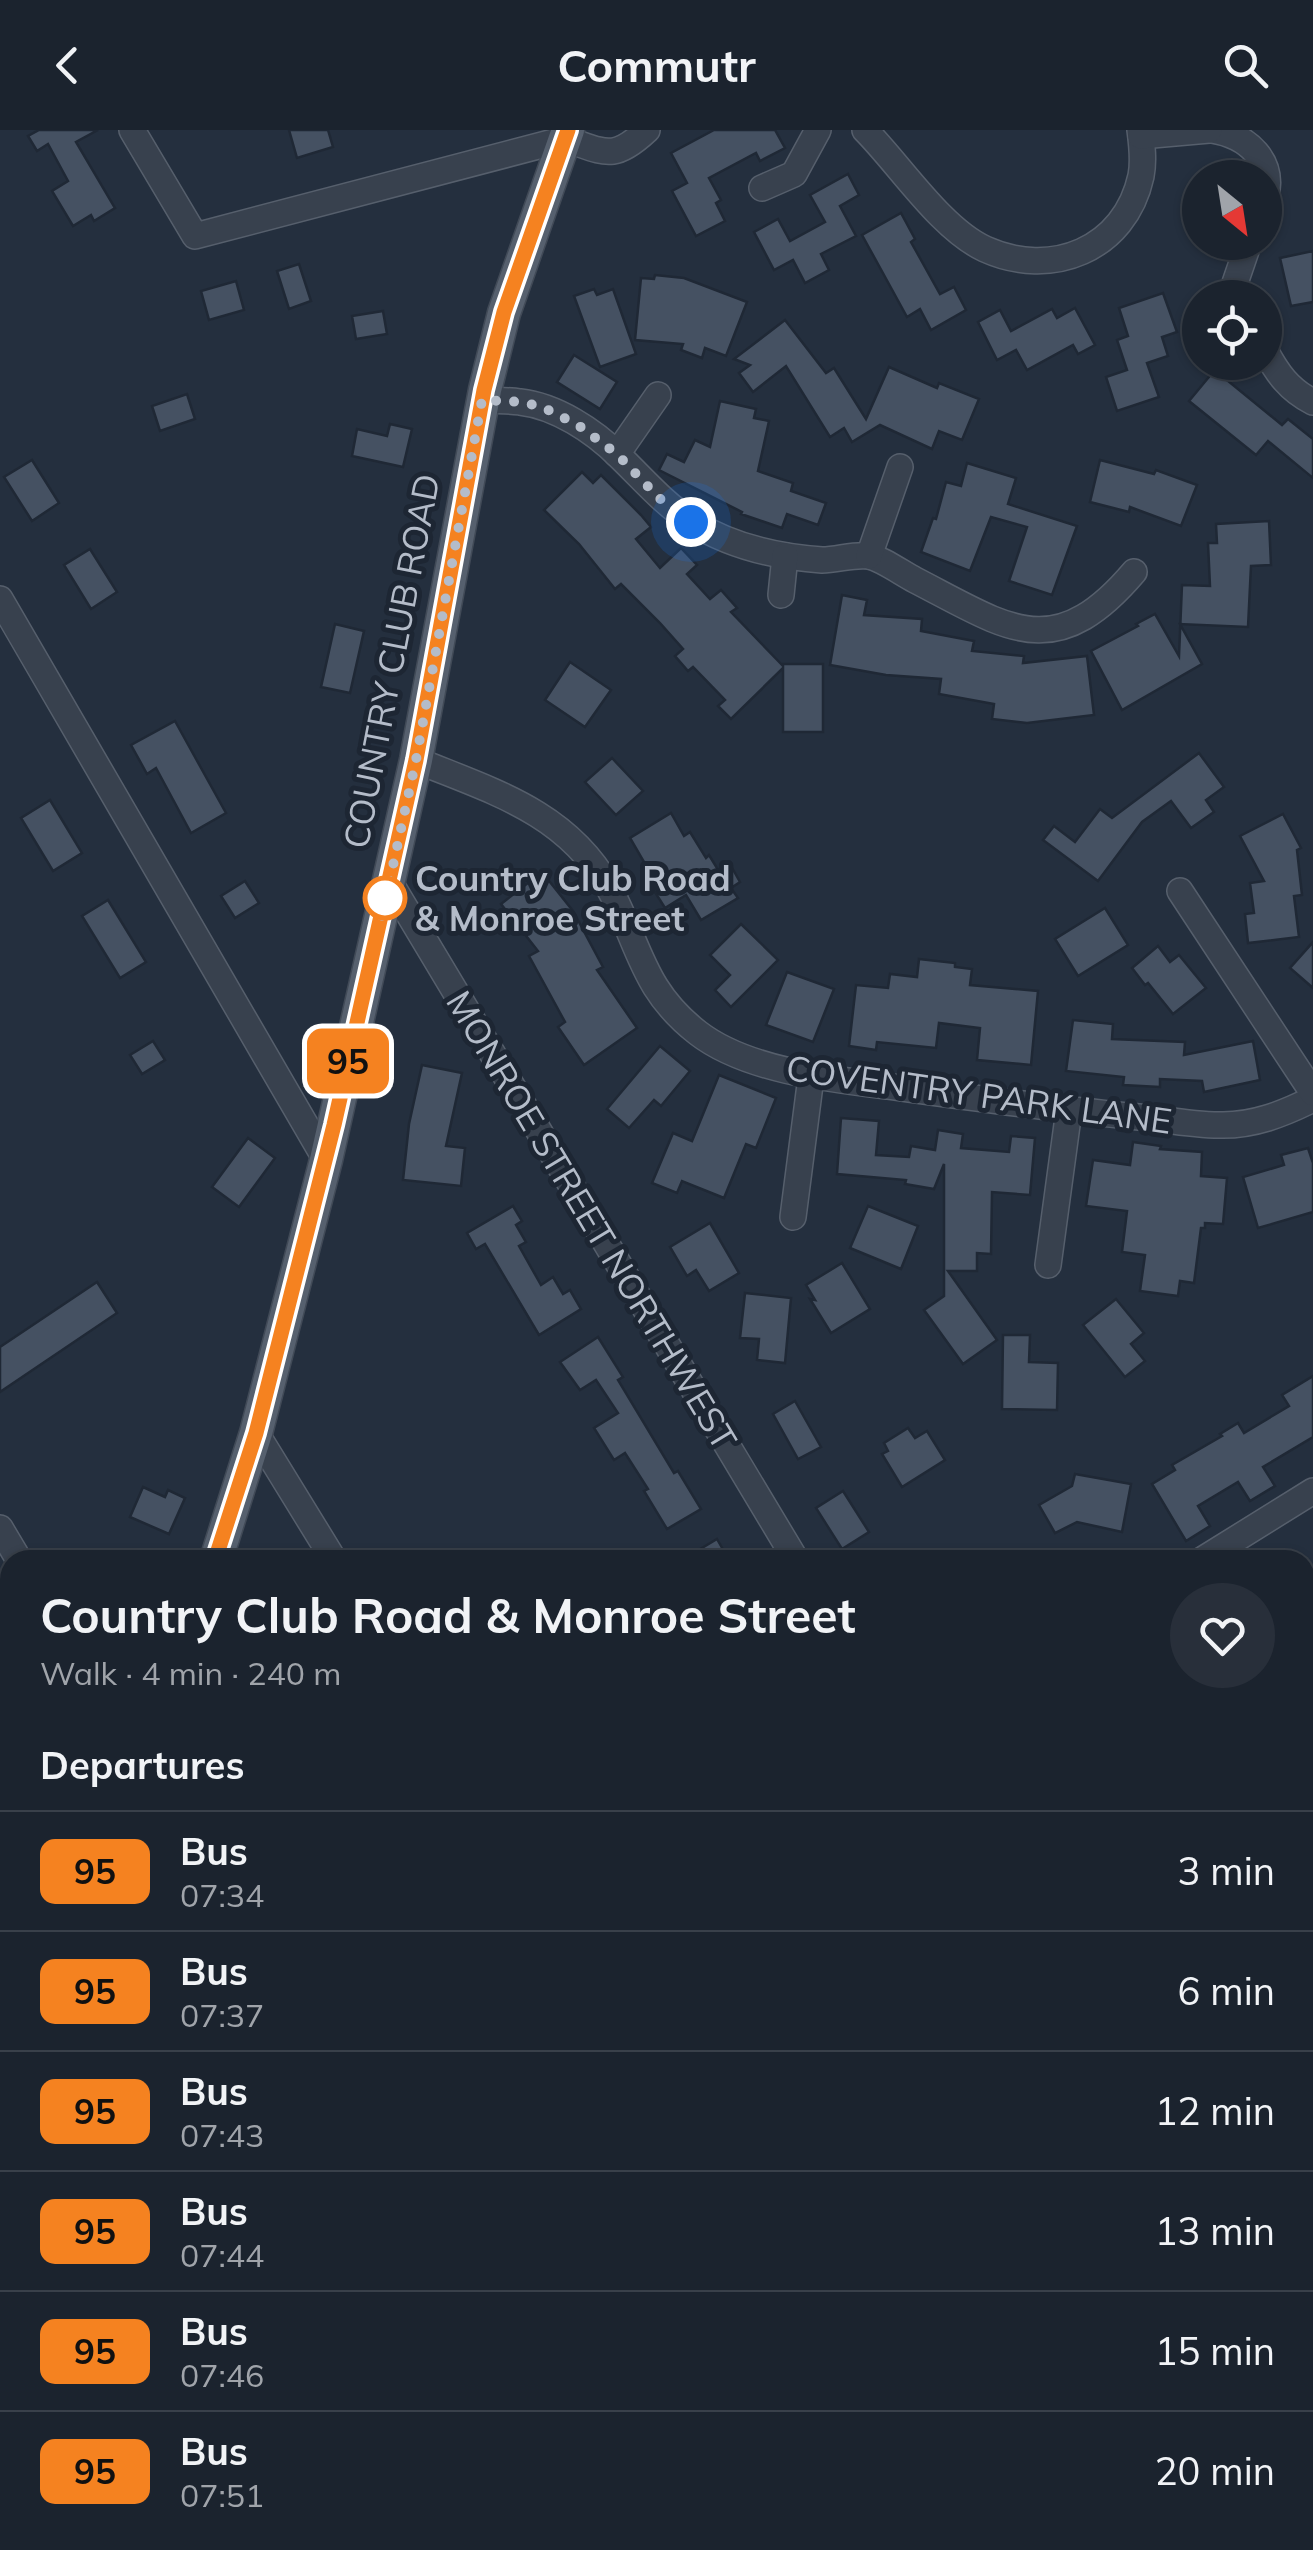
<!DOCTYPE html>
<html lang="en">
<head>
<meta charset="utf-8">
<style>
  :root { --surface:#1b232e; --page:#282f3a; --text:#f1f3f6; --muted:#a0a4aa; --line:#39404a }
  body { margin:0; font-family:Mulish,sans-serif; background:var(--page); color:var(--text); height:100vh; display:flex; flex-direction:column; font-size:38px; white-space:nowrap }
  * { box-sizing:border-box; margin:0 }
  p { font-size:32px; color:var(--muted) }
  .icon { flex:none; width:55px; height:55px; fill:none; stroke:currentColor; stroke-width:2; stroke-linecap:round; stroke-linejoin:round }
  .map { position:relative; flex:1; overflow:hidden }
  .sheet { position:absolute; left:0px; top:1420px; width:1315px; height:1000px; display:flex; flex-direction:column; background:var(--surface); border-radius:30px 30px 0 0; box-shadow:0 2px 8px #0004,0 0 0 2px var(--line) }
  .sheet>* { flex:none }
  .badge { padding:0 20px; border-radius:15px; font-size:35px; line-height:65px }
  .needle { width:65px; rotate:150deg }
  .buttons { position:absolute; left:1182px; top:30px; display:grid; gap:20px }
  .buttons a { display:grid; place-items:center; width:100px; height:100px; border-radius:50%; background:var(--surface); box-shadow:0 2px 8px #0004,0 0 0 2px var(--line); font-size:50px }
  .you { position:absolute; width:50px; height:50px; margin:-25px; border:8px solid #fff; border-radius:50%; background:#1a73e8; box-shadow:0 0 0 15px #1a73e833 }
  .map>.badge { position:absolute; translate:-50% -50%; box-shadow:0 0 0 5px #fff }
  h2 { padding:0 40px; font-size:38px; line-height:90px }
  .round { display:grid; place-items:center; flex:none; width:105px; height:105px; border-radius:52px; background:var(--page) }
  .head { display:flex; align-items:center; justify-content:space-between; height:170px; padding:0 40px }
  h1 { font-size:48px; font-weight:700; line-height:75px }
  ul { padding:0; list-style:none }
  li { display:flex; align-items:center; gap:30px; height:120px; padding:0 40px; border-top:2px solid var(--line) }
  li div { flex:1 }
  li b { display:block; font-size:38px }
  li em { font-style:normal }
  li .badge { min-width:110px; font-weight:700; text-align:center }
  header { display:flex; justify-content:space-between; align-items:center; height:130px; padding:0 40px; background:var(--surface); font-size:45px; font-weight:700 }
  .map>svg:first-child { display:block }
  .building { fill:#455162; stroke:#1f2835; stroke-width:2.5 }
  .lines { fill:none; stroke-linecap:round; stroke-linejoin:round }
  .minor-casing { stroke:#565f6c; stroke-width:28 }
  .major-casing { stroke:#414a57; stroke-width:35 }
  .minor { stroke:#38414e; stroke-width:25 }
  .major { stroke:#56606e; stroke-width:32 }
  .line-casing { stroke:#fff; stroke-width:22 }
  .line { stroke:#f58220; stroke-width:15 }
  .walk { stroke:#b4bcc9; stroke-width:10; stroke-dasharray:0 18 }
  .stop-dot { fill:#fff; stroke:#f58220; stroke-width:5 }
  .labels { text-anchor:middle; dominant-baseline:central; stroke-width:10; stroke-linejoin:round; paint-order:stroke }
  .street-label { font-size:35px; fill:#b4bcc9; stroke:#1d2633 }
  .stop-label { font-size:35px; font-weight:bold; fill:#b4bcc9; stroke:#1d2633; text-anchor:start }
</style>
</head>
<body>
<header><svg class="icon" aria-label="back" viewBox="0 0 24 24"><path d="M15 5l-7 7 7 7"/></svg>Commutr<svg class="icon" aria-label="search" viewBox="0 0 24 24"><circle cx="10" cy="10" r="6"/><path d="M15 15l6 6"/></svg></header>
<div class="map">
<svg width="1313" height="2420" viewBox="0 0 1313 2420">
  <rect width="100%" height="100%" fill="#242f3e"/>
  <g class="building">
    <path d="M39,0H98L76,12L115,78L94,91L91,85L73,96L52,61L68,51L48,14L37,21L28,6Z"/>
    <path d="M289,0H328L333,17L297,28Z"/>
    <path d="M714,0H775L785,18L760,31L756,23L709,48L721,70L716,73L725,91L696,106L672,61L687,53L671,23Z"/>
    <path d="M848,44L859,65L840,76L856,106L821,124L829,140L805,153L793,130L774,140L754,102L778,89L790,111L825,92L810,65Z"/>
    <path d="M901,83L915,109L911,112L940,164L954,157L966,180L931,200L920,179L907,187L862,105Z"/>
    <path d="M1313,121V172L1291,176L1280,128Z"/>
    <path d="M299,134L311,171L289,179L277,141Z"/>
    <path d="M655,145L684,148L747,172L726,226L705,218L702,228L681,220L683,214L635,210L641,148L654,149Z"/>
    <path d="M236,151L244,180L209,190L201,161Z"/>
    <path d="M594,159L597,165L613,159L636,224L600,237L574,166Z"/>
    <path d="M1163,163L1177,202L1162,207L1168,226L1147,233L1159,267L1117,281L1106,247L1127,240L1117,210L1128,206L1119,178Z"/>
    <path d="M1075,178L1095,215L1078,224L1073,215L1027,240L1016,220L997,230L978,192L1000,180L1011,201L1052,179L1057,188Z"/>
    <path d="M383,181L387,204L356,209L352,186Z"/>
    <path d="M785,190L826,243L834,238L866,289L889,237L937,258L939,253L979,269L962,310L939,301L932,319L880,295L852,312L844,298L830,307L786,236L753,262L739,243L750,235L734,229Z"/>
    <path d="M574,225L617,252L600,279L557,252Z"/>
    <path d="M1218,236L1231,248L1228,251L1282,295L1288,289L1313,309V348L1268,311L1256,325L1189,271Z"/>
    <path d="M187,264L195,289L160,301L152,276Z"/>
    <path d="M720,271L756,279L754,288L769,291L758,341L793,353L791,361L826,373L818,395L787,384L782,398L741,384L742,382L659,340L667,324L684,332L695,310L710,317Z"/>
    <path d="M390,294L412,299L403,337L352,326L357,299L387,306Z"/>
    <path d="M32,330L59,373L32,391L4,347Z"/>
    <path d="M1100,330L1154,344L1156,340L1197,355L1181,396L1130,377L1129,382L1090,372Z"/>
    <path d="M967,333L1016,348L1008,374L1077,396L1052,465L1009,451L1027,397L991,387L970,441L921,422L933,388L936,389L946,352L961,356Z"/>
    <path d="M582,342L593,353L601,345L641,385L651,397L636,409L660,438L681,418L697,435L687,444L710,469L721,460L737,478L731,482L783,536V534H823V602H783V538L731,589L718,576L725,570L693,537L688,541L675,526L683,519L660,493L621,454L615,459L579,414L544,380Z"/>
    <path d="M1269,391L1271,435L1251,436L1248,497L1180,494L1202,534L1122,580L1091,521L1138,496L1136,494L1155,484L1179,526L1182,455L1210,456L1208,413H1217L1216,394Z"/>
    <path d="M90,419L117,462L91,479L64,435Z"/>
    <path d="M842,465L867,470L864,485L922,489L921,501L974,511L972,521L1024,526L1023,533L1087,526L1094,585L1027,593L992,589L994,574L939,564L941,549L886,545L830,535Z"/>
    <path d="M335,494L364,501L350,563L321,557Z"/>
    <path d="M570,532L611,560L585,597L545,570Z"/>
    <path d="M175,591L226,683L191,703L156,638L147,644L131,615Z"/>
    <path d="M1199,623L1224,657L1206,670L1214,682L1191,698L1171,671L1142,692L1098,751L1043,710L1054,696L1075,712L1100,679L1112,688Z"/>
    <path d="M612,628L643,661L616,685L585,652Z"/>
    <path d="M50,670L82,723L53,741L21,688Z"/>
    <path d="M671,683L684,706L690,702L706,728L709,725L720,743L731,736L740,752L731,758L738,768L701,790L686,765L665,778L653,759L658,756L630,708Z"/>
    <path d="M1283,684L1301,718L1297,720L1302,765L1294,766L1299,807L1248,813L1245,784L1254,783L1250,753L1264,751L1240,706Z"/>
    <path d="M542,742L573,781L603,837L597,840L637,898L584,935L558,897L565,892L529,826L538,821L501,774Z"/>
    <path d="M245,751L259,773L235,788L221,766Z"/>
    <path d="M108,770L146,832L120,848L82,786Z"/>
    <path d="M1105,778L1128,815L1078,846L1055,809Z"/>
    <path d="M741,794L778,830L731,877L715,860L730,845L710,825Z"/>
    <path d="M1313,812V858L1290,838Z"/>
    <path d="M1158,816L1170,832L1179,825L1206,858L1173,884L1148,853L1145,855L1132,838Z"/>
    <path d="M919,829L955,833V837L972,839L970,855L1038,861L1031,935L977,930L980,898L939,893L936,918L877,912L876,920L849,916L856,855L888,858L890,844L917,847Z"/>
    <path d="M787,842L834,859L813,912L766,895Z"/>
    <path d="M1073,890L1113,894L1112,909L1185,912L1184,925L1253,911L1260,950L1204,962L1202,951L1160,949V957L1123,955L1124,947L1066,941Z"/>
    <path d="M153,911L165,930L142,944L130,925Z"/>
    <path d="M660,916L690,941L661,976L654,970L629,998L607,979Z"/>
    <path d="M422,935L462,943L446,1016L465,1018L461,1056L403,1050L409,994Z"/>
    <path d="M719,945L776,968L756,1018L746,1014L724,1068L682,1051L677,1063L652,1053L673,1003L692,1011Z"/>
    <path d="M841,988L879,991L876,1025L909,1027L911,1016L935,1020L938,1000L963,1004L961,1018L1009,1022L1011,1006L1035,1008L1030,1065L992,1062L991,1124L977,1123V1141H948L997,1210L963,1234L924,1180L944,1166V1034L934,1059L905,1054L906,1050L837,1044Z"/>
    <path d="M248,1008L275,1028L239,1077L212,1057Z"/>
    <path d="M1133,1012L1161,1016L1160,1019L1202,1022L1201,1046L1227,1048L1223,1094L1205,1093V1098H1201L1194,1153L1180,1151L1178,1166L1140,1161L1145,1125L1122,1122L1127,1081L1086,1076L1093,1030L1130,1035Z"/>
    <path d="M1308,1018L1313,1033V1082L1258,1098L1243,1047L1284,1035L1281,1025Z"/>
    <path d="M513,1076L522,1091L516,1095L526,1112L519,1116L541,1155L553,1147L563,1164L570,1160L581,1179L539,1205L485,1114L476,1119L467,1103Z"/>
    <path d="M868,1076L918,1096L901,1139L850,1118Z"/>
    <path d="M710,1093L739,1143L709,1161L696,1140L687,1146L670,1117Z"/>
    <path d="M842,1133L870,1179L831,1203L810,1169L815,1170L806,1155Z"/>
    <path d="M97,1152L117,1183L0,1262V1217Z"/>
    <path d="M745,1163L791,1168L785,1233L757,1230L759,1209L740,1208Z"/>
    <path d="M1116,1169L1144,1203L1131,1214L1145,1231L1125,1247L1083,1195Z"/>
    <path d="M1003,1205H1030L1029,1232L1058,1233L1057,1280L1002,1279Z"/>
    <path d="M598,1207L623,1247L618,1250L674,1343L678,1341L701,1379L667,1399L644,1361L648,1359L625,1323L614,1330L594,1298L618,1283L596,1250L580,1260L560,1232Z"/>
    <path d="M1313,1246V1307L1263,1337L1275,1356L1250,1371L1238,1352L1198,1376L1210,1396L1186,1411L1152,1354L1175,1340L1172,1335L1222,1306L1220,1304L1238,1293L1244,1303L1289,1276L1282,1265Z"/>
    <path d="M795,1271L821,1317L798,1329L773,1284Z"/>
    <path d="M908,1298L915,1308L927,1301L945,1330L902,1357L882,1324L888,1321L884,1313Z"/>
    <path d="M1075,1344L1131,1354L1122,1402L1077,1392L1055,1403L1039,1375L1072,1356Z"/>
    <path d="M143,1357L165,1367L168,1360L185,1368L169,1404L130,1387Z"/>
    <path d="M843,1361L869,1402L842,1419L816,1378Z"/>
    <path d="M717,1409L729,1430H682Z"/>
  </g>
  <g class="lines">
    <defs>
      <g id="minor">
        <path d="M132,0L195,106L565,9C605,22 613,32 647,0"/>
        <path d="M865,0C899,34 941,99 985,119C1051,149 1125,120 1141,46C1144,31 1142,15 1140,0"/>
        <path d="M1212,0C1248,6 1276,31 1265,70"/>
        <path d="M1141,6L1209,0"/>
        <path d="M762,58L794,44L818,0"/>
        <path d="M1239,168L1235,153L1249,112"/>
        <path d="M1265,220C1277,243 1289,260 1313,272"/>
        <path d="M482,270C495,271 508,270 520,272C556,276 594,301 619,326C643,349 664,374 692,392C730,416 778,427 822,430C837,430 854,424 868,426C881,428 903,444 915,450C1008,498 1054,536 1134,442"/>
        <path d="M617,324L658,265"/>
        <path d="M869,426L900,337"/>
        <path d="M781,465L785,426"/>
        <path d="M0,469L326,1030"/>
        <path d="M416,630C491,661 565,681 608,756C640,814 641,859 698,903C746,940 828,949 887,956C927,962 967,967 1007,972C1055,978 1103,984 1151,988C1173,991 1196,995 1219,995C1253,996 1283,984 1313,969"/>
        <path d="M389,751L796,1430"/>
        <path d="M1180,761L1313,963"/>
        <path d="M793,1087L811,947"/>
        <path d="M1048,1135L1069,980"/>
        <path d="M256,1303L334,1430"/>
        <path d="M0,1398L19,1430"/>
        <path d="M1202,1430L1313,1361"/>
        <path d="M1305,1711L1313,1706"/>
        <path d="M1305,2230L1313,2225"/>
        <path d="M0,2323L10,2335"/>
        <path d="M66,2410L74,2420"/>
        <path d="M798,2410L800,2420"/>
        <path d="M1274,2410L1280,2420"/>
        <path d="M240,2420L254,2410"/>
      </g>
      <g id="major">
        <path d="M216,1430L256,1303L326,1030L416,630L485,260L504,183L568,0"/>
        <path d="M0,1846L10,1832"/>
      </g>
    </defs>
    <use href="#minor" class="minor-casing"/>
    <use href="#major" class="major-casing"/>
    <use href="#minor" class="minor"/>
    <use href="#major" class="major"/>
  </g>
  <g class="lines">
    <defs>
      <path id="line" d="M215,1430L256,1303L334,995L416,630L484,260L504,182L568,0"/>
    </defs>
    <use href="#line" class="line-casing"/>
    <use href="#line" class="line"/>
    <path class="walk" d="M385,768L382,786L416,630L482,270L522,272L542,277L578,295L617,324L659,368L691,392"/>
  </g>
  <circle class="stop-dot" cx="385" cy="768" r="20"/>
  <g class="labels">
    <g class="street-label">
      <text transform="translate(391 531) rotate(-79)">COUNTRY CLUB ROAD</text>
      <text transform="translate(979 964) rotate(8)">COVENTRY PARK LANE</text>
      <text transform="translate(592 1090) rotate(59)">MONROE STREET NORTHWEST</text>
    </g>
    <g class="stop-label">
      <text x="415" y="748">Country Club Road<tspan x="415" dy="40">&amp; Monroe Street</tspan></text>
    </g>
  </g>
</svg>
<div class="buttons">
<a><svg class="needle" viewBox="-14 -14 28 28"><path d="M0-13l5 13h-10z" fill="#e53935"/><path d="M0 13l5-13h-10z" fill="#a0a4aa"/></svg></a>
<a><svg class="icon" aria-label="locate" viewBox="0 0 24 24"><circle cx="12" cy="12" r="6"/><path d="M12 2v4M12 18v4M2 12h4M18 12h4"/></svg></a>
</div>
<div class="you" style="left:691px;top:392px"></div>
<b class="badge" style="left:348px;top:931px;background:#f58220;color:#111">95</b>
<section class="sheet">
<div class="head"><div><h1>Country Club Road &amp; Monroe Street</h1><p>Walk · 4 min · 240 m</p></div><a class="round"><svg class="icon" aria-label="heart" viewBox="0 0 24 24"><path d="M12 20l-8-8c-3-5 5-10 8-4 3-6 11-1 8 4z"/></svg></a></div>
<h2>Departures</h2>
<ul>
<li><span class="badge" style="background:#f58220;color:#111">95</span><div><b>Bus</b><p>07:34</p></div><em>3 min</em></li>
<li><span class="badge" style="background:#f58220;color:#111">95</span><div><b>Bus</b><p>07:37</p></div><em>6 min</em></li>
<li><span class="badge" style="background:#f58220;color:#111">95</span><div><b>Bus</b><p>07:43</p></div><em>12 min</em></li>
<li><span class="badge" style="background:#f58220;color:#111">95</span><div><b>Bus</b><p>07:44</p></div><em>13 min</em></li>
<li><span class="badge" style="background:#f58220;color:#111">95</span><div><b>Bus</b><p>07:46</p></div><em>15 min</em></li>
<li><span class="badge" style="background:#f58220;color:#111">95</span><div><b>Bus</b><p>07:51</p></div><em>20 min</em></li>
</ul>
</section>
</div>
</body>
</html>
